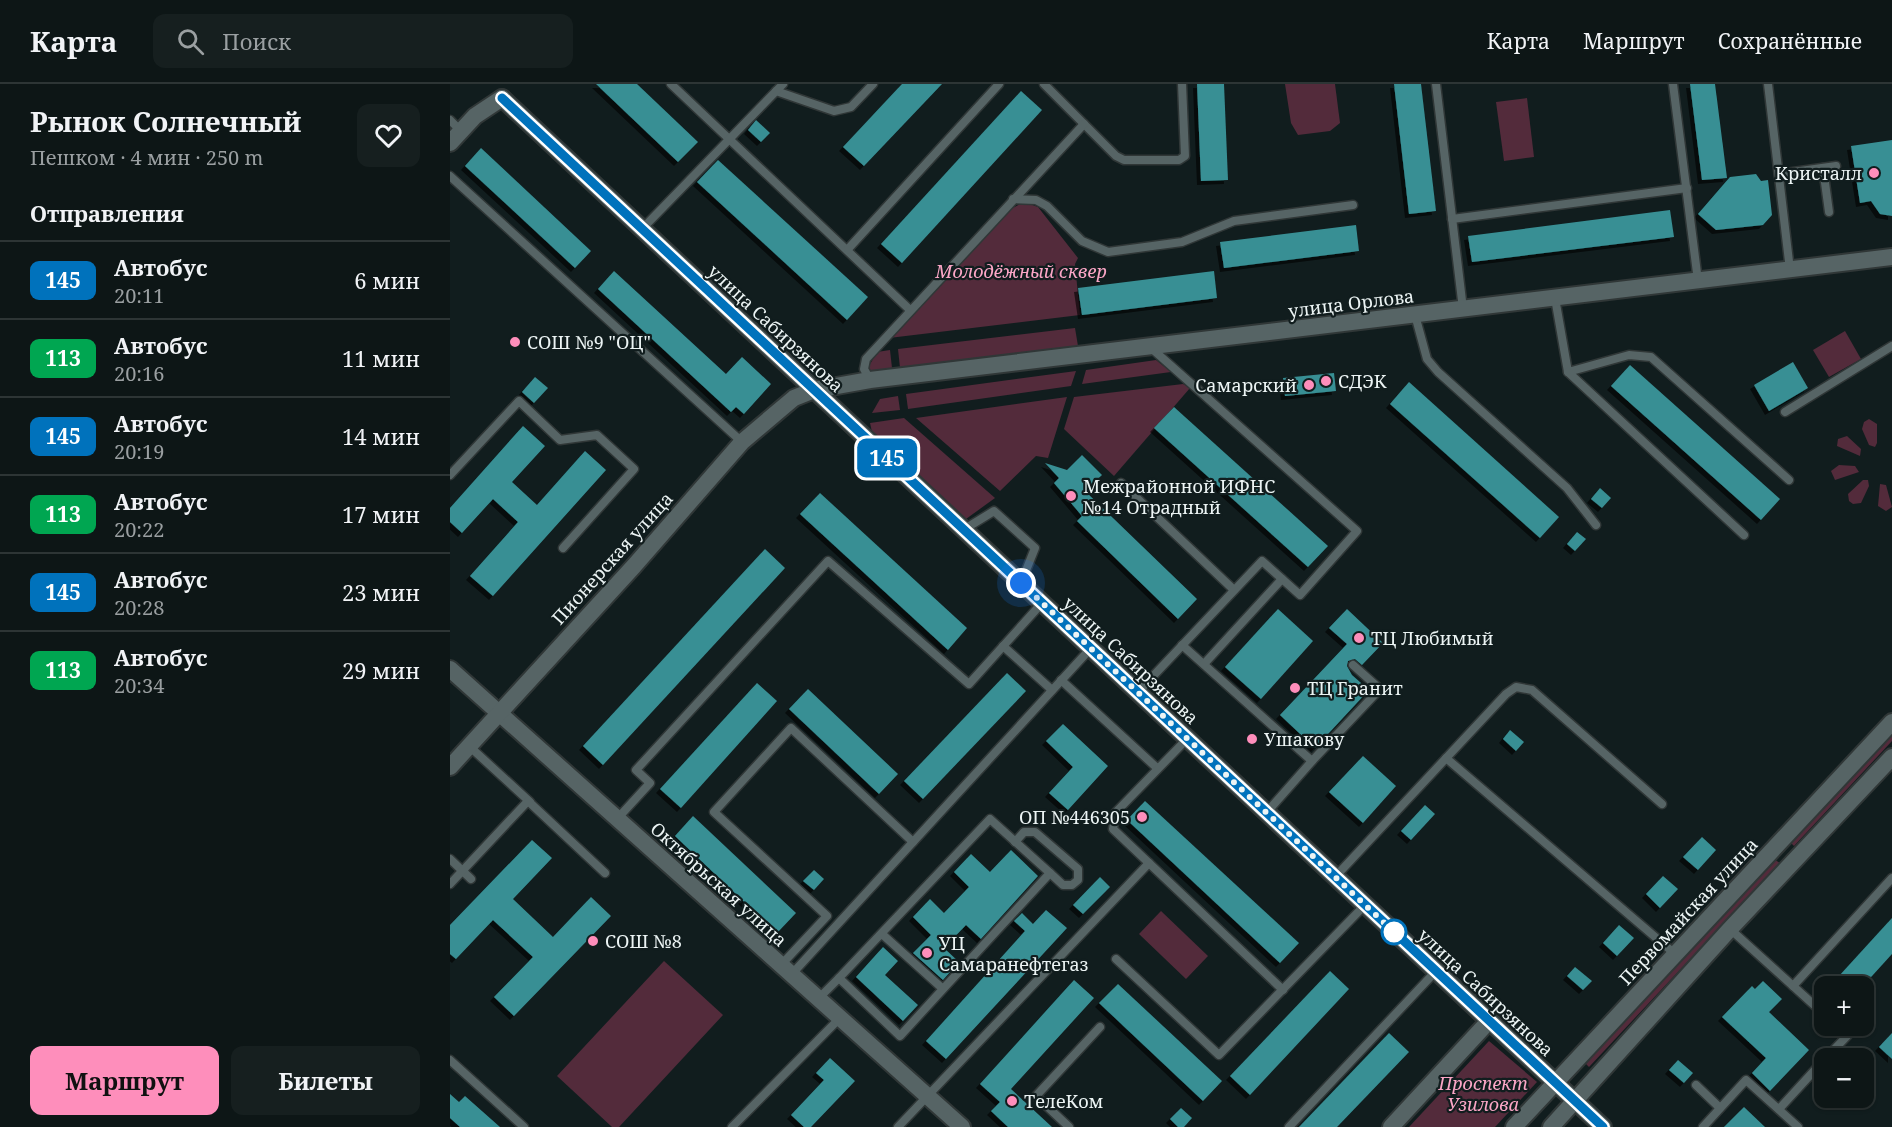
<!DOCTYPE html>
<html lang="ru">
<head>
<meta charset="utf-8">
<style>
  :root { --surface:#0d1616; --page:#161f1f; --text:#f1f3f6; --muted:#9a9fa1; --line:#2d3535; --accent:#fe8ebb }
  body { margin:0; font-family:"Noto Serif",serif; background:var(--page); color:var(--text); height:100vh; display:flex; flex-direction:column; font-size:22px; white-space:nowrap }
  * { box-sizing:border-box; margin:0 }
  p { font-size:20px; color:var(--muted) }
  .icon { flex:none; width:33px; height:33px; fill:none; stroke:currentColor; stroke-width:2; stroke-linecap:round; stroke-linejoin:round }
  .map { position:relative; flex:1; overflow:hidden }
  .panel { display:flex; flex-direction:column; background:var(--surface); width:450px }
  .panel>* { flex:none }
  .badge { padding:0 12px; border-radius:9px; font-size:21px; line-height:39px }
  .buttons { position:absolute; left:1364px; top:892px; display:grid; gap:12px }
  .buttons a { display:grid; place-items:center; width:60px; height:60px; border-radius:12px; background:var(--surface); box-shadow:0 2px 4px #0004,0 0 0 2px var(--line); font-size:30px }
  .you { position:absolute; width:30px; height:30px; margin:-15px; border:4px solid #fff; border-radius:50%; background:#1a73e8; box-shadow:0 0 0 9px #1a73e833 }
  .map>.badge { position:absolute; translate:-50% -50%; box-shadow:0 0 0 3px #fff }
  h2 { padding:0 30px; font-size:22px; line-height:54px }
  .round { display:grid; place-items:center; flex:none; width:63px; height:63px; border-radius:12px; background:var(--page) }
  .headline { display:flex; align-items:center; justify-content:space-between; height:102px; padding:0 30px }
  h1 { font-size:28px; font-weight:700; line-height:45px }
  .button { display:flex; gap:12px; margin-top:auto; padding:12px 30px }
  .button a { flex:1; height:69px; border-radius:12px; background:var(--accent); color:#111; font-size:24px; font-weight:700; line-height:69px; text-align:center }
  .button a+a { background:var(--page); color:var(--text) }
  ul { padding:0; list-style:none }
  li { display:flex; align-items:center; gap:18px; height:78px; padding:0 30px; border-top:2px solid var(--line) }
  li div { flex:1 }
  li b { display:block; font-size:22px }
  li em { font-style:normal }
  li .badge { min-width:66px; font-weight:700; text-align:center }
  header { display:flex; align-items:center; gap:36px; box-sizing:border-box; height:84px; padding:0 30px; background:var(--surface); border-bottom:2px solid var(--line) }
  header strong { font-size:28px }
  nav { display:flex; gap:33px; margin-inline-start:auto; font-size:21px }
  .search { width:420px; height:54px; background:var(--page); display:flex; align-items:center; gap:15px; box-sizing:border-box; padding:0 21px; border-radius:12px; color:var(--muted); font-size:22px }
  main { display:flex; flex:1; min-height:0 }
  .map>svg:first-child { display:block }
  .green { fill:#532b3b }
  .building { fill:#388f94; filter:url(#shadow) }
  .lines { fill:none; stroke-linecap:round; stroke-linejoin:round }
  .service-casing { stroke:#303737; stroke-width:11 }
  .minor-casing { stroke:#303737; stroke-width:20 }
  .service { stroke:#566465; stroke-width:8 }
  .minor { stroke:#566465; stroke-width:16 }
  .line-casing { stroke:#fff; stroke-width:14 }
  .line { stroke:#0072bc; stroke-width:9 }
  .walk { stroke:#ecf4f4; stroke-width:6; stroke-dasharray:0 10.8 }
  .poi-dot { fill:#fe8ebb; stroke:#111d1e; stroke-width:2 }
  .stop-dot { fill:#fff; stroke:#0072bc; stroke-width:3 }
  .labels { text-anchor:middle; dominant-baseline:central; stroke-width:4.5; stroke-linejoin:round; paint-order:stroke }
  .poi-label { font-size:18px; fill:#ecf4f4; stroke:#111d1e; text-anchor:start }
  .park-label { font-size:18px; font-style:italic; fill:#fba6c6; stroke:#111d1e }
  .street-label { font-size:18px; fill:#ecf4f4; stroke:#111d1e }
</style>
</head>
<body>
<header>
<strong>Карта</strong>
<div class="search"><svg class="icon" aria-label="search" viewBox="0 0 24 24"><circle cx="10" cy="10" r="6"/><path d="M15 15l6 6"/></svg>Поиск</div>
<nav><a>Карта</a><a>Маршрут</a><a>Сохранённые</a></nav>
</header>
<main>
<section class="panel">
<div class="headline"><div><h1>Рынок Солнечный</h1><p>Пешком · 4 мин · 250 m</p></div><a class="round"><svg class="icon" aria-label="heart" viewBox="0 0 24 24"><path d="M12 20l-8-8c-3-5 5-10 8-4 3-6 11-1 8 4z"/></svg></a></div>
<h2>Отправления</h2>
<ul>
<li><span class="badge" style="background:#0072bc;color:#fff">145</span><div><b>Автобус</b><p>20:11</p></div><em>6 мин</em></li>
<li><span class="badge" style="background:#00a651;color:#fff">113</span><div><b>Автобус</b><p>20:16</p></div><em>11 мин</em></li>
<li><span class="badge" style="background:#0072bc;color:#fff">145</span><div><b>Автобус</b><p>20:19</p></div><em>14 мин</em></li>
<li><span class="badge" style="background:#00a651;color:#fff">113</span><div><b>Автобус</b><p>20:22</p></div><em>17 мин</em></li>
<li><span class="badge" style="background:#0072bc;color:#fff">145</span><div><b>Автобус</b><p>20:28</p></div><em>23 мин</em></li>
<li><span class="badge" style="background:#00a651;color:#fff">113</span><div><b>Автобус</b><p>20:34</p></div><em>29 мин</em></li>
</ul>
<div class="button"><a>Маршрут</a><a>Билеты</a></div>
</section>
<div class="map">
<svg width="1442" height="1043" viewBox="0 0 1442 1043">
  <defs>
    <filter id="shadow"><feDropShadow dx="-4" dy="4" stdDeviation="0" flood-color="#0009"/></filter>
  </defs>
  <rect width="100%" height="100%" fill="#111d1e"/>
  <g class="green">
    <path d="M835,0H885L890,39L880,47L848,51L841,39Z"/>
    <path d="M1077,14L1084,73L1054,77L1046,18Z"/>
    <path d="M574,118L588,123L628,174L625,180L630,231L439,254L555,128Z"/>
    <path d="M625,244L628,262L450,284L448,265Z"/>
    <path d="M1395,247L1411,275L1379,293L1363,266Z"/>
    <path d="M440,266L442,284L419,287V282L427,268Z"/>
    <path d="M706,276L721,288L632,300L636,286Z"/>
    <path d="M626,287L621,302L458,325L456,310Z"/>
    <path d="M733,300L740,304L664,392L614,345L624,313Z"/>
    <path d="M448,312L450,326L422,329L430,315Z"/>
    <path d="M617,313L598,374L586,372L550,407L466,334Z"/>
    <path d="M454,334L545,414L516,435L422,348L420,339Z"/>
    <path d="M1419,335L1427,340V359L1425,363L1419,361L1412,345L1414,338Z"/>
    <path d="M1397,352L1411,365L1410,372L1387,362L1388,355Z"/>
    <path d="M1389,381L1405,382L1409,388L1385,396L1381,387Z"/>
    <path d="M1413,396H1418L1419,402L1411,419L1403,420L1399,417L1398,410Z"/>
    <path d="M1430,400L1436,401L1442,423L1436,427L1428,422Z"/>
    <path d="M1442,648V657L1344,762L1340,758Z"/>
    <path d="M1325,776L1330,779L1139,983L1135,979Z"/>
    <path d="M711,827L758,872L736,895L689,850Z"/>
    <path d="M214,877L273,931L169,1043H162L107,992Z"/>
    <path d="M1039,957L1087,998L1045,1043H959Z"/>
  </g>
  <g class="building">
    <path d="M146,0H187L248,58L228,78Z"/>
    <path d="M452,0H492L414,82L393,63Z"/>
    <path d="M747,0H774L778,96L751,97Z"/>
    <path d="M944,0H971L986,127L959,130Z"/>
    <path d="M1240,0H1265L1277,94L1252,96Z"/>
    <path d="M571,7L592,26L452,179L431,160Z"/>
    <path d="M306,36L320,49L311,58L298,46Z"/>
    <path d="M1442,56V132L1430,130L1421,117L1410,119L1401,62Z"/>
    <path d="M31,64L141,167L125,184L15,82Z"/>
    <path d="M268,76L418,213L397,236L247,98Z"/>
    <path d="M1306,90L1311,97L1318,96L1322,131L1313,141L1266,146L1248,130L1280,93Z"/>
    <path d="M1220,126L1224,153L1022,178L1018,152Z"/>
    <path d="M906,141L909,167L774,184L770,158Z"/>
    <path d="M164,187L276,290L292,273L321,300L294,330L286,323L281,328L148,205Z"/>
    <path d="M764,187L767,214L632,231L628,204Z"/>
    <path d="M1343,278L1358,304L1319,327L1304,301Z"/>
    <path d="M1180,281L1330,415L1311,436L1161,302Z"/>
    <path d="M884,289L886,307L835,312L833,294Z"/>
    <path d="M85,293L98,304L84,319L72,308Z"/>
    <path d="M959,298L1109,433L1090,454L940,320Z"/>
    <path d="M724,323L878,462L858,483L704,344Z"/>
    <path d="M73,342L95,362L62,398L87,421L135,367L156,386L43,512L20,492L68,438L43,415L12,449L0,438V424Z"/>
    <path d="M632,371L652,391L635,407L747,515L728,535L627,437L632,432L604,399L609,394L595,379L617,386Z"/>
    <path d="M1150,404L1161,414L1152,424L1141,415Z"/>
    <path d="M370,409L517,544L498,566L350,430Z"/>
    <path d="M1127,448L1136,455L1125,467L1117,460Z"/>
    <path d="M315,465L335,484L153,681L133,662Z"/>
    <path d="M828,525L863,557L811,615L775,583Z"/>
    <path d="M897,525L933,559L912,581L905,575L898,577L897,582L902,591L919,606L865,664L830,631L897,560L879,544Z"/>
    <path d="M557,589L576,607L473,715L454,697Z"/>
    <path d="M307,599L327,617L231,724L210,705Z"/>
    <path d="M358,605L448,690L429,710L339,625Z"/>
    <path d="M613,640L658,682L618,726L599,709L623,683L596,657Z"/>
    <path d="M1060,646L1074,658L1066,667L1053,655Z"/>
    <path d="M913,672L946,702L913,739L879,708Z"/>
    <path d="M695,717L849,859L830,879L677,736Z"/>
    <path d="M975,721L985,730L961,756L951,747Z"/>
    <path d="M243,732L346,829L327,849L225,752Z"/>
    <path d="M1252,753L1266,766L1248,786L1233,773Z"/>
    <path d="M82,756L102,774L63,815L103,853L141,813L161,832L64,932L44,913L83,873L43,836L6,875L0,870V841Z"/>
    <path d="M561,766L588,792L531,855L516,841L494,864L509,878L493,896L463,869L481,851L463,833L480,815L494,829L519,803L504,788L521,770L540,788Z"/>
    <path d="M364,786L374,795L364,806L353,797Z"/>
    <path d="M1213,792L1228,805L1210,824L1196,810Z"/>
    <path d="M650,793L660,803L633,830L623,821Z"/>
    <path d="M596,826L617,844L496,975L476,957L575,847L564,837L572,829L583,840Z"/>
    <path d="M1442,834V870L1412,903H1379Z"/>
    <path d="M1169,841L1184,854L1167,872L1153,859Z"/>
    <path d="M433,863L448,877L435,891L468,921L453,937L406,893Z"/>
    <path d="M1125,883L1142,897L1133,906L1117,892Z"/>
    <path d="M880,887L899,905L800,1011L780,992Z"/>
    <path d="M624,896L644,914L561,1005L602,1043H558L541,1027L550,1018L530,1000Z"/>
    <path d="M1313,897L1332,915L1319,928L1359,966L1320,1007L1302,989L1316,974L1272,933L1302,902L1305,905Z"/>
    <path d="M668,900L772,997L753,1017L649,919Z"/>
    <path d="M939,949L959,968L887,1043H849Z"/>
    <path d="M1442,949V975L1429,963Z"/>
    <path d="M380,974L405,997L361,1043H354L341,1031L374,996L366,989Z"/>
    <path d="M1228,976L1243,989L1234,999L1219,986Z"/>
    <path d="M0,1010L9,1018L15,1012L50,1043H10L0,1034Z"/>
    <path d="M1294,1023L1315,1043H1274Z"/>
    <path d="M731,1024L742,1034L734,1043H728L720,1035Z"/>
  </g>
  <g class="lines">
    <defs>
      <g id="service">
        <path d="M221,0L459,225"/>
        <path d="M594,0L666,72L674,76H729L735,72L732,0"/>
        <path d="M986,0L1013,225"/>
        <path d="M1223,0L1248,197"/>
        <path d="M1318,0L1340,186"/>
        <path d="M326,7L384,27L401,23L423,0"/>
        <path d="M0,36L11,47"/>
        <path d="M1373,84L1379,128"/>
        <path d="M1329,90L1386,82"/>
        <path d="M0,92L292,358"/>
        <path d="M563,115L586,116L597,122L632,157L658,168L732,158L784,137L903,121"/>
        <path d="M1002,135L1237,104"/>
        <path d="M192,145L333,0"/>
        <path d="M398,165L549,0"/>
        <path d="M1105,214L1118,288L1179,271L1201,273L1339,396"/>
        <path d="M965,231L977,275L988,288L1117,404L1146,441"/>
        <path d="M1118,288L1294,451"/>
        <path d="M420,296L414,285L416,275L634,40"/>
        <path d="M1335,328L1442,262"/>
        <path d="M0,391L69,317L110,356L147,351L184,385L113,464"/>
        <path d="M671,399L784,506"/>
        <path d="M513,446L544,427L585,464L571,499"/>
        <path d="M732,561L862,677L817,728"/>
        <path d="M553,562L602,606"/>
        <path d="M754,580L832,495"/>
        <path d="M611,596L707,684"/>
        <path d="M688,608L812,477L850,511L907,447L700,263"/>
        <path d="M737,655L666,728L663,745L833,906"/>
        <path d="M19,662L80,718"/>
        <path d="M996,674L1225,870"/>
        <path d="M862,677L930,605L903,581"/>
        <path d="M167,735L200,699L186,686L378,477L519,600L592,519"/>
        <path d="M565,758L574,748H585L628,785V796L622,801H613L600,789"/>
        <path d="M0,775L21,795"/>
        <path d="M886,792L1056,610L1066,603L1082,606L1212,720"/>
        <path d="M0,800L78,717L155,789"/>
        <path d="M1280,845L1374,930"/>
        <path d="M432,850L493,905L600,789L540,735L389,894L450,952L493,905"/>
        <path d="M666,875L769,971L915,821"/>
        <path d="M331,881L377,832L264,728L341,644L463,758"/>
        <path d="M341,891L641,564"/>
        <path d="M1343,902L1442,794"/>
        <path d="M368,915L389,894"/>
        <path d="M1375,975L1398,951L1388,942"/>
        <path d="M0,976L74,1043"/>
        <path d="M1246,1001L1270,1024"/>
        <path d="M1329,1025L1374,976"/>
        <path d="M282,1043L390,934"/>
        <path d="M448,1043L699,779"/>
        <path d="M619,1043L586,1012L650,943"/>
        <path d="M839,1043L986,887"/>
        <path d="M1253,1043L1296,996L1348,1043"/>
      </g>
      <g id="minor">
        <path d="M52,14L1153,1043"/>
        <path d="M0,59L25,32L52,14"/>
        <path d="M0,585L512,1043"/>
        <path d="M0,683L184,482L292,358L344,314L364,306L420,296L1442,173"/>
        <path d="M941,1043L1039,937"/>
        <path d="M1064,1043L1442,638"/>
        <path d="M1101,1043L1280,845L1442,673"/>
      </g>
    </defs>
    <use href="#service" class="service-casing"/>
    <use href="#minor" class="minor-casing"/>
    <use href="#service" class="service"/>
    <use href="#minor" class="minor"/>
  </g>
  <g class="lines">
    <defs>
      <path id="line" d="M52,14L1153,1043"/>
    </defs>
    <use href="#line" class="line-casing"/>
    <use href="#line" class="line"/>
    <path class="walk" d="M571,499L944,848"/>
  </g>
  <g class="poi-dot">
    <circle cx="1424" cy="89" r="6"/>
    <circle cx="65" cy="258" r="6"/>
    <circle cx="876" cy="297" r="6"/>
    <circle cx="859" cy="301" r="6"/>
    <circle cx="621" cy="412" r="6"/>
    <circle cx="909" cy="554" r="6"/>
    <circle cx="845" cy="604" r="6"/>
    <circle cx="802" cy="655" r="6"/>
    <circle cx="692" cy="733" r="6"/>
    <circle cx="143" cy="857" r="6"/>
    <circle cx="477" cy="869" r="6"/>
    <circle cx="562" cy="1017" r="6"/>
  </g>
  <circle class="stop-dot" cx="944" cy="848" r="12"/>
  <g class="labels">
    <g class="poi-label">
      <text x="1412" y="89" text-anchor="end">Кристалл</text>
      <text x="77" y="258">СОШ №9 "ОЦ"</text>
      <text x="888" y="297">СДЭК</text>
      <text x="847" y="301" text-anchor="end">Самарский</text>
      <text x="633" y="402">Межрайонной ИФНС<tspan x="633" dy="21">№14 Отрадный</tspan></text>
      <text x="921" y="554">ТЦ Любимый</text>
      <text x="857" y="604">ТЦ Гранит</text>
      <text x="814" y="655">Ушакову</text>
      <text x="680" y="733" text-anchor="end">ОП №446305</text>
      <text x="155" y="857">СОШ №8</text>
      <text x="489" y="859">УЦ<tspan x="489" dy="21">Самаранефтегаз</tspan></text>
      <text x="574" y="1017">ТелеКом</text>
    </g>
    <g class="park-label">
      <text x="571" y="187">Молодёжный сквер</text>
      <text x="1033" y="999">Проспект<tspan x="1033" dy="21">Узилова</tspan></text>
    </g>
    <g class="street-label">
      <text transform="translate(901 219) rotate(-7)">улица Орлова</text>
      <text transform="translate(326 244) rotate(43)">улица Сабирзянова</text>
      <text transform="translate(162 474) rotate(-48)">Пионерская улица</text>
      <text transform="translate(681 576) rotate(43)">улица Сабирзянова</text>
      <text transform="translate(269 800) rotate(42)">Октябрьская улица</text>
      <text transform="translate(1238 827) rotate(-47)">Первомайская улица</text>
      <text transform="translate(1036 908) rotate(43)">улица Сабирзянова</text>
    </g>
  </g>
</svg>
<div class="buttons">
<a>+</a>
<a>−</a>
</div>
<div class="you" style="left:571px;top:499px"></div>
<b class="badge" style="left:437px;top:374px;background:#0072bc;color:#fff">145</b>
</div>
</main>
</body>
</html>
